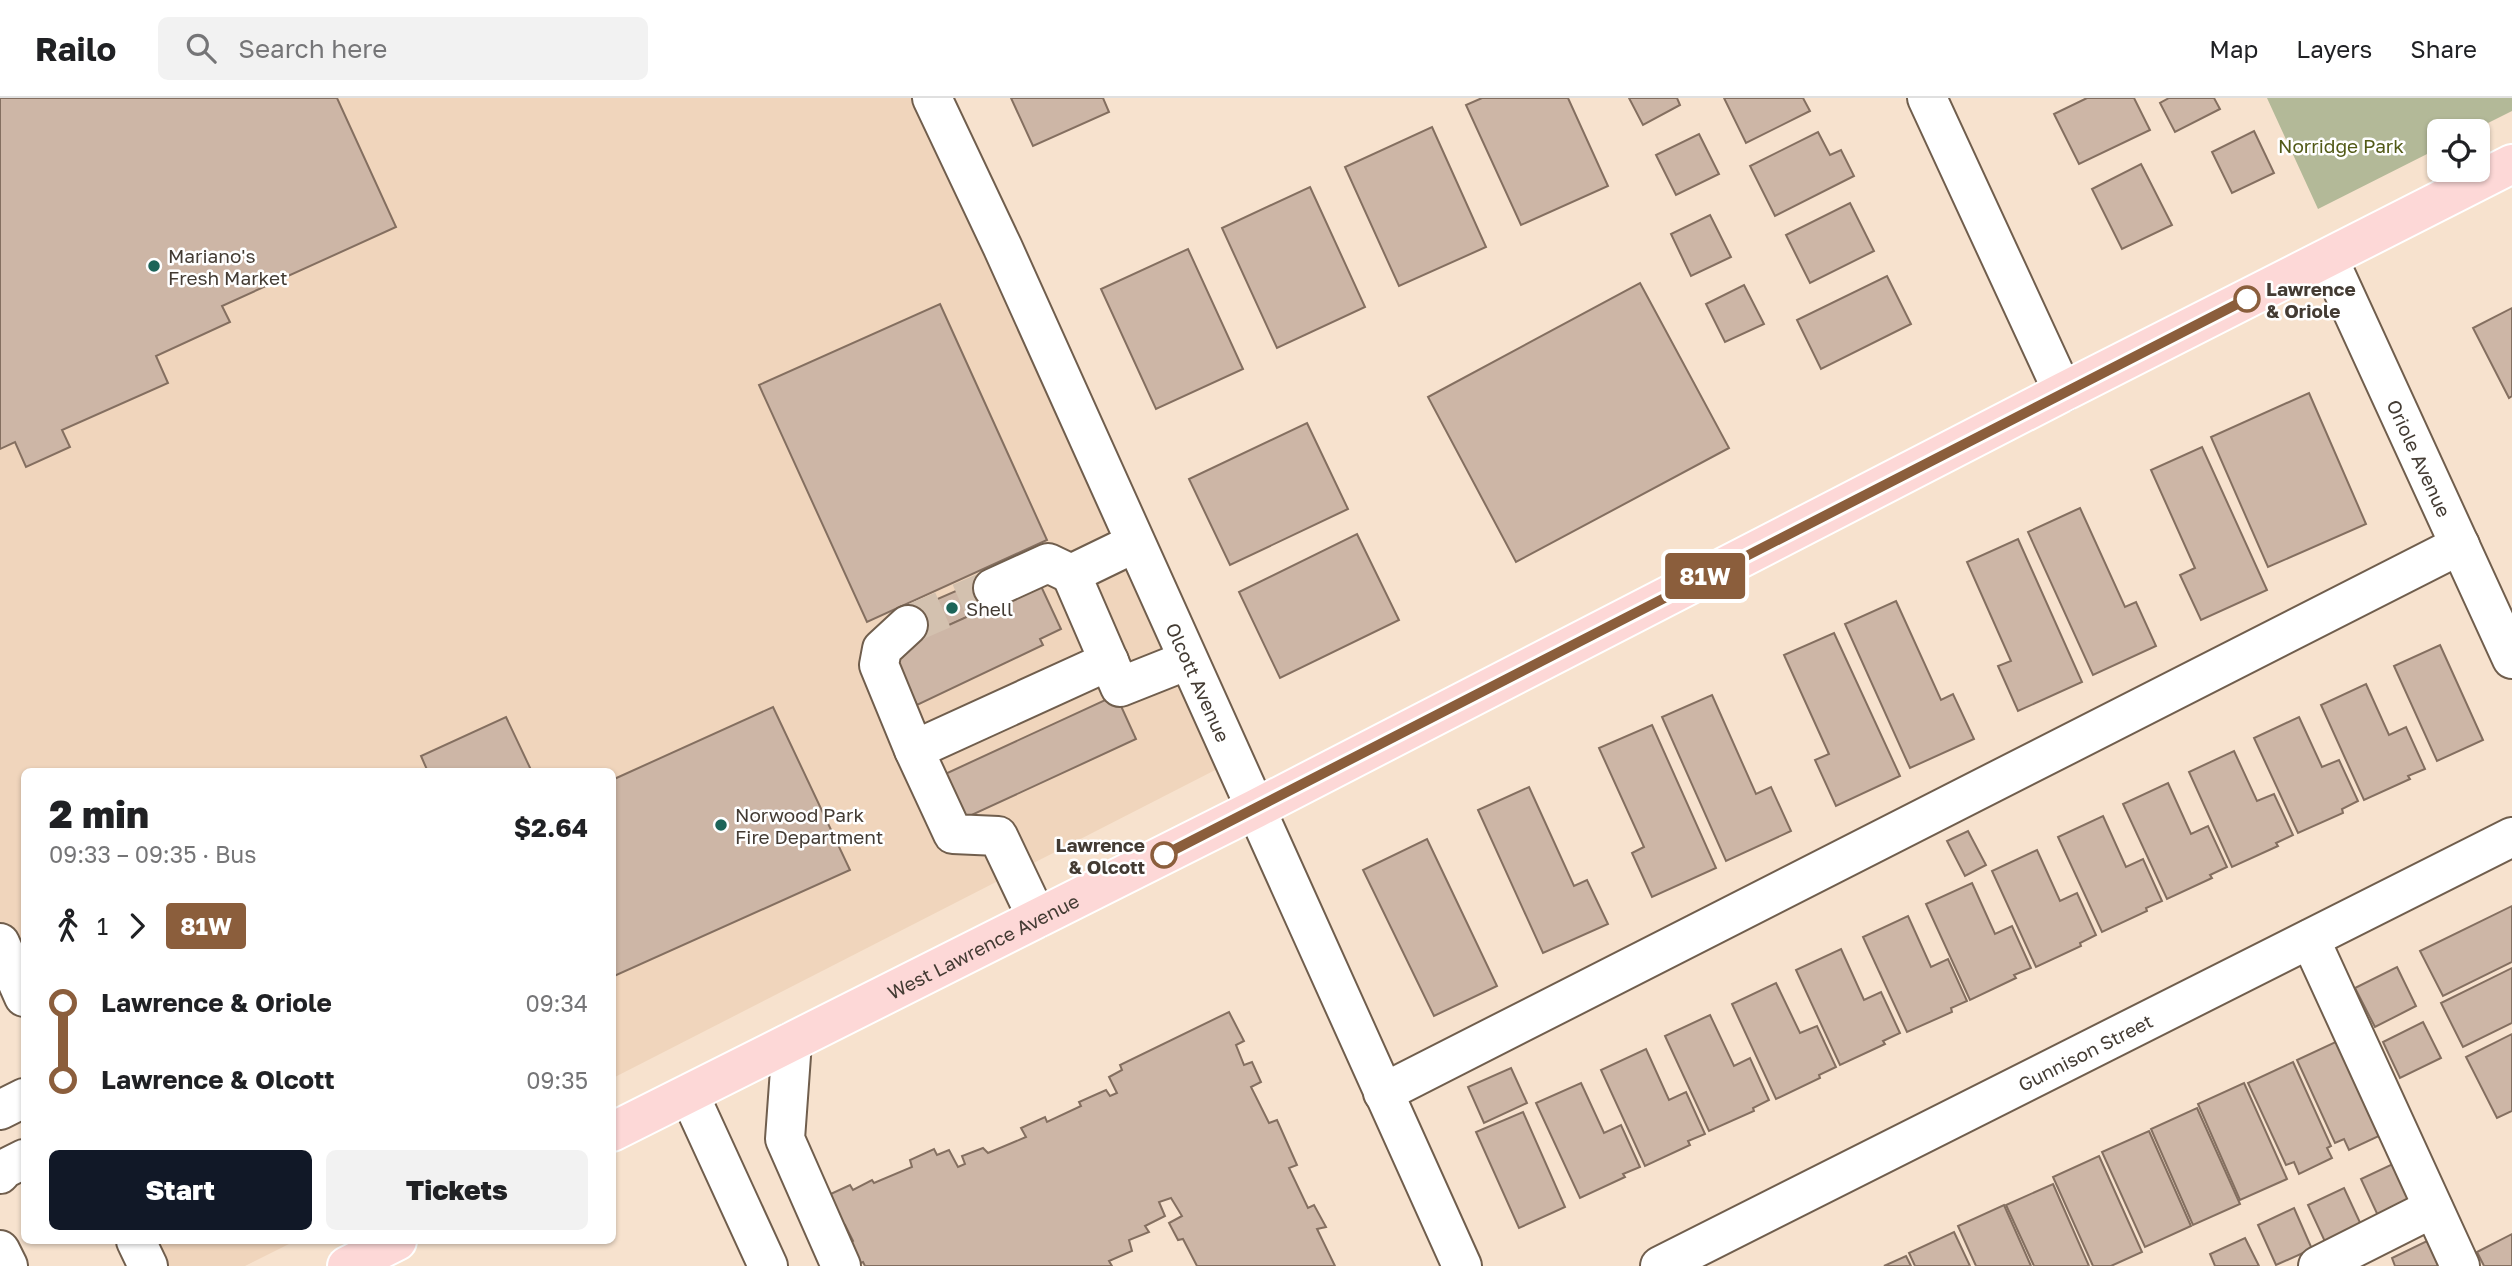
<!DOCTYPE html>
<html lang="en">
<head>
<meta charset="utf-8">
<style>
  :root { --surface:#fff; --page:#f2f2f2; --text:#202124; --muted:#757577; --line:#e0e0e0; --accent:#111827 }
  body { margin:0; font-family:"Golos Text",sans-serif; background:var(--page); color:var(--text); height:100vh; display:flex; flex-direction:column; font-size:26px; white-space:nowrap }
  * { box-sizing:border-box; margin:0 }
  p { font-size:23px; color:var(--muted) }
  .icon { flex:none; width:38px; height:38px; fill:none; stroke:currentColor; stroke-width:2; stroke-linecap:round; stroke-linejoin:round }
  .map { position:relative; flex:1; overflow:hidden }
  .side { position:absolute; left:21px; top:670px; width:595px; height:476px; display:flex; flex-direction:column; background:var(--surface); border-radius:10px; box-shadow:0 2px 5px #0004 }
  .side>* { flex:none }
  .badge { padding:0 14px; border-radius:5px; font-size:24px; line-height:46px }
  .controls { position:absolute; left:2427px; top:21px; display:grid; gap:14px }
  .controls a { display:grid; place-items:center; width:63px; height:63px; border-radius:10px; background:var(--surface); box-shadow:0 2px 5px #0004; font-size:35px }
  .map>.badge { position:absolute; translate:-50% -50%; box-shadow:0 0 0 4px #fff }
  .legs { display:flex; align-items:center; gap:10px; height:77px; padding:0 28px; font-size:23px }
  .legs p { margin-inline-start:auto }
  .headline { display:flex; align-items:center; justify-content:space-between; height:119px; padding:0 28px }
  h1 { font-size:38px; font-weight:800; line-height:52px }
  .cta { display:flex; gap:14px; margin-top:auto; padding:14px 28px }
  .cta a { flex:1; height:80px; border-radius:10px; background:var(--accent); color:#fff; font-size:28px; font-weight:800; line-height:80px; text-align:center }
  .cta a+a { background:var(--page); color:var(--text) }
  ul { padding:0 28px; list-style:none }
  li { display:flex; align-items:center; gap:24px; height:77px; font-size:26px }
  li i { display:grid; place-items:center; width:10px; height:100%; margin:0 9px; background:currentColor }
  li i::after { content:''; width:18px; height:18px; margin:-9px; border:5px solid; border-radius:50%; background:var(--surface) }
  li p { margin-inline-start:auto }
  li:first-child i { background:linear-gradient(#0000 50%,currentColor 0) }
  li:last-child i { background:linear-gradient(currentColor 50%,#0000 0) }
  header { display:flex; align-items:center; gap:42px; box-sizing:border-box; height:98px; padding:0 35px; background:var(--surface); border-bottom:2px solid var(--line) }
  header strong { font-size:33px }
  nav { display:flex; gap:38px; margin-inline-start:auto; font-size:24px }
  .search { width:490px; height:63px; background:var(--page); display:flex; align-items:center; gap:18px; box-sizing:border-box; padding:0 24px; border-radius:10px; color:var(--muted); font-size:26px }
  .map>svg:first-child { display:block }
  .built { fill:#f0d5bc }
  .green { fill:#b3b998 }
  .building { fill:#cdb6a6; stroke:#846f60; stroke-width:2 }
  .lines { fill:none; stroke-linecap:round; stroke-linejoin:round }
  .minor-tunnel { stroke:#d3c1af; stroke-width:38; stroke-dasharray:38 19; stroke-linecap:butt }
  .minor-casing { stroke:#705e4d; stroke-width:42 }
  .major-casing { stroke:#fff; stroke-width:42 }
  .minor { stroke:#fff; stroke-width:38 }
  .major { stroke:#fdd8d7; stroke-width:38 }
  .line-1-casing { stroke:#fff; stroke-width:16 }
  .line-1 { stroke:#8b5e3c; stroke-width:10 }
  .poi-dot { fill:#1c6458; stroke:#fff; stroke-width:2.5 }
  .stop-1-dot { fill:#fff; stroke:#8b5e3c; stroke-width:3.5 }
  .labels { text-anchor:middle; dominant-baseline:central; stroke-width:5; stroke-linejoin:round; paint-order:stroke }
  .park-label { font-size:19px; fill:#525a17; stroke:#fff }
  .poi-label { font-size:19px; fill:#433b33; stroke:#fff; text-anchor:start }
  .stop-label { font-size:19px; font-weight:bold; fill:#433b33; stroke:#fff; text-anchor:start }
  .street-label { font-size:19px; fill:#433b33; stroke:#fff }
</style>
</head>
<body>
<header>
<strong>Railo</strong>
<div class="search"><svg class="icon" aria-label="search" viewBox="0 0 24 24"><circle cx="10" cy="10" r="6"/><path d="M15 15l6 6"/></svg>Search here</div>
<nav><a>Map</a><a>Layers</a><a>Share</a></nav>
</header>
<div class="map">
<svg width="2512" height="1168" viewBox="0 0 2512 1168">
  <rect width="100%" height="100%" fill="#f7e2ce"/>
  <g class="built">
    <path d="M0,0H923L1225,667L613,980L612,674H24V923L0,869Z"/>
    <path d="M126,1143H295L245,1168H138Z"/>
  </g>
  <path class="green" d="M2267,0H2512V13L2472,33H2440L2439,50L2318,111Z"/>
  <g class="building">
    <path d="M0,0H337L396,129L222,208L230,224L156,258L168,285L62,332L70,349L26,369L15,344L0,351Z"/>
    <path d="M1011,0H1103L1109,14L1033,48Z"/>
    <path d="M1482,0H1568L1608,88L1521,127L1466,7Z"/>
    <path d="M1629,0H1677L1680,7L1643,27Z"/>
    <path d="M1724,0H1803L1810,13L1746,45Z"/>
    <path d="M2087,0H2134L2150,32L2079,66L2054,16Z"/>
    <path d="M2169,0H2214L2220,11L2175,34L2160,5Z"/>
    <path d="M1432,29L1486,149L1399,188L1345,69Z"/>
    <path d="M2254,33L2274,75L2232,95L2212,54Z"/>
    <path d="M1818,34L1830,57L1841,52L1854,78L1775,118L1750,68Z"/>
    <path d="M1699,36L1719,76L1676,97L1656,57Z"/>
    <path d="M2141,66L2172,127L2122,151L2092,91Z"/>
    <path d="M1310,89L1365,209L1277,250L1222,130Z"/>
    <path d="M1850,105L1874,153L1810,185L1786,137Z"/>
    <path d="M1710,117L1731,159L1691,178L1671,136Z"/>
    <path d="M1188,151L1243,271L1156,311L1101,191Z"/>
    <path d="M1887,178L1911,226L1821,271L1797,222Z"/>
    <path d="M1640,185L1729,350L1516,464L1428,299Z"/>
    <path d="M1744,187L1764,226L1725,244L1706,206Z"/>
    <path d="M940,206L1047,442L867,524L759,287Z"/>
    <path d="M2512,210V298L2509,300L2473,230Z"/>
    <path d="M2309,295L2366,426L2268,469L2211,339Z"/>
    <path d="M1307,325L1348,411L1230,467L1189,381Z"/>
    <path d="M2202,349L2267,492L2201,522L2180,477L2195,470L2151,372Z"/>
    <path d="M2080,410L2125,509L2136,504L2156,548L2093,577L2028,434Z"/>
    <path d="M1357,436L1399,522L1280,580L1239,494Z"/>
    <path d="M2018,441L2082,584L2018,613L1998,568L2011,563L1967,464Z"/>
    <path d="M988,479L1000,504L915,543L903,516Z"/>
    <path d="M1040,486L1061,531L1040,541L1043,547L917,607L897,565L902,548Z"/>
    <path d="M1896,503L1941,602L1953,596L1974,641L1910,670L1845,526Z"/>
    <path d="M1834,535L1900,678L1836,708L1815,662L1829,656L1784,557Z"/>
    <path d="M2440,547L2483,642L2437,663L2394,568Z"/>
    <path d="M2366,586L2389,637L2406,629L2425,671L2408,678L2410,681L2364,702L2321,607Z"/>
    <path d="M1116,597L1136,641L963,721L943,677Z"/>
    <path d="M1712,597L1756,696L1771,689L1791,733L1726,763L1662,619Z"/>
    <path d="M773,609L850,772L612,879V682Z"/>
    <path d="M506,619L532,674H428L421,658Z"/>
    <path d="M2299,619L2322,669L2339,662L2358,703L2342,711L2343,715L2298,735L2254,640Z"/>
    <path d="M1652,627L1716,770L1652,799L1632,755L1644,749L1599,650Z"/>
    <path d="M2234,653L2257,703L2274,696L2293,737L2276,745L2278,748L2232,769L2189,674Z"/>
    <path d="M2168,685L2191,736L2208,728L2227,769L2210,777L2212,780L2167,801L2123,706Z"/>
    <path d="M1529,689L1574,788L1587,782L1608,826L1543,855L1478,712Z"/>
    <path d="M2103,718L2126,769L2143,761L2162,803L2146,810L2147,813L2102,834L2058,739Z"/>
    <path d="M1968,733L1986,767L1965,778L1947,743Z"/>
    <path d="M1427,741L1497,888L1434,918L1363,772Z"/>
    <path d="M2037,752L2060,803L2077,795L2096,837L2080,845L2081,848L2036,869L1992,773Z"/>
    <path d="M1972,785L1995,836L2012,828L2031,870L2014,877L2016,880L1970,902L1926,806Z"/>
    <path d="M2512,808V864L2443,898L2420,853Z"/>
    <path d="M1908,818L1931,869L1948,861L1967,903L1951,910L1952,914L1907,934L1863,839Z"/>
    <path d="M1841,851L1864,902L1881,894L1900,935L1883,943L1885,946L1840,967L1796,872Z"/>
    <path d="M2397,869L2416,908L2375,929L2355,890Z"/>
    <path d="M2512,870V925L2463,949L2441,905Z"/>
    <path d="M1776,885L1800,935L1817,928L1836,969L1819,977L1820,980L1776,1001L1732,906Z"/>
    <path d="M1229,914L1244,943L1236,947L1244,967L1252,964L1261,984L1251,989L1269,1025L1277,1022L1297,1067L1289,1070L1308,1110L1314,1107L1326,1129L1317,1131L1335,1168H1197L1183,1141L1178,1142L1169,1125L1182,1118L1171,1100L1159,1104L1165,1118L1145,1128L1149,1134L1129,1142L1132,1153L1109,1163L1112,1168H865L863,1164L855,1167L847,1147L853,1143L845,1127L836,1130L822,1100L850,1087L853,1092L872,1082L874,1085L912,1069L910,1062L934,1051L937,1057L949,1052L958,1069L965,1066L962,1058L983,1050L988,1055L1026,1039L1021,1030L1045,1019L1047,1024L1081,1008L1079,1004L1106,992L1110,998L1117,995L1109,979L1122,972L1120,967Z"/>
    <path d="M1710,917L1734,968L1750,960L1769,1002L1753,1010L1754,1013L1709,1033L1665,938Z"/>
    <path d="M2423,924L2441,960L2400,980L2383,944Z"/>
    <path d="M2512,936V1013L2497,1020L2466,959Z"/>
    <path d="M2342,941L2381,1037L2349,1052L2344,1041L2335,1045L2297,962Z"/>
    <path d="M1646,951L1669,1002L1686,994L1705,1036L1688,1043L1690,1047L1645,1068L1601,972Z"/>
    <path d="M2293,964L2331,1048L2327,1050L2332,1060L2299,1076L2294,1064L2286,1067L2248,985Z"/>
    <path d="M1511,970L1527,1005L1484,1025L1468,989Z"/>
    <path d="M1581,985L1604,1035L1621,1027L1640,1069L1623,1076L1625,1079L1580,1100L1536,1005Z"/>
    <path d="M2244,985L2287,1081L2240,1102L2198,1006Z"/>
    <path d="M2197,1010L2240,1106L2193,1127L2151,1031Z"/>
    <path d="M1523,1014L1565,1109L1519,1130L1476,1034Z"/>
    <path d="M2149,1033L2191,1128L2145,1149L2102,1054Z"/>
    <path d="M2099,1058L2142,1154L2111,1168H2093L2053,1079Z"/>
    <path d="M2397,1064L2416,1105L2380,1122L2361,1081Z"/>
    <path d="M2053,1086L2089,1168H2034L2006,1107Z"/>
    <path d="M2344,1090L2363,1131L2327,1148L2308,1107Z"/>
    <path d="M2004,1107L2031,1168H1976L1958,1128Z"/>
    <path d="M2294,1110L2312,1151L2276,1167L2258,1127Z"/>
    <path d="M1954,1134L1970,1168H1915L1909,1155Z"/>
    <path d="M2512,1136V1168H2484L2477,1154Z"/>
    <path d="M2245,1140L2259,1168H2215L2210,1156Z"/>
    <path d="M2427,1143L2439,1168H2395L2392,1160Z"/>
    <path d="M1906,1158L1911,1168H1884Z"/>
  </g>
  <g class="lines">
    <path class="minor-tunnel" d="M908,527L993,490"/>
    <defs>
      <g id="minor">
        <path id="s1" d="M932,0L1003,150L1462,1168"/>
        <path d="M1927,0L2063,294"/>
        <path id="s2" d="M2328,160L2512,561"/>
        <path d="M1135,445L1071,476L1120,589L1188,562"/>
        <path d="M993,490L1048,465L1071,476"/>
        <path d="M908,527L882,551L879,567L914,652"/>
        <path d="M1037,820L998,738L953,736L914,652L1109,563"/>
        <path d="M2310,841L2460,1168"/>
        <path d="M0,845L24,899"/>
        <path d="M792,944L785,1041L841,1168"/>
        <path d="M1383,995L2460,447"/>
        <path d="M689,996L768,1168"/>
        <path d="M0,1012L24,1000"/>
        <path d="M0,1076L4,1071L24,1061"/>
        <path d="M136,1143L148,1168"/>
        <path d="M0,1152L8,1168"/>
        <path id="s3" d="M1660,1168L2512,739"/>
        <path d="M2318,1168L2433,1110"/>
      </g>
      <g id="major">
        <path id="s4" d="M612,1034L1255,711L2063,294L2512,66"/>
        <path d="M347,1168L397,1143"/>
      </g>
    </defs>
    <use href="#minor" class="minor-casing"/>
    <use href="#major" class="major-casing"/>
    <use href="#minor" class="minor"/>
    <use href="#major" class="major"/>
  </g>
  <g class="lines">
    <defs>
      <path id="line-1" d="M1164,757L2247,201"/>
    </defs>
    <use href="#line-1" class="line-1-casing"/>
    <use href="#line-1" class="line-1"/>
  </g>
  <g class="poi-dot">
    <circle cx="154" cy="168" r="7"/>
    <circle cx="952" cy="510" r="7"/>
    <circle cx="721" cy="727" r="7"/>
  </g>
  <g class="stop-1-dot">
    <circle cx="2247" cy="201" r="12"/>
    <circle cx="1164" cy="757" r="12"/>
  </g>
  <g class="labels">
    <g class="park-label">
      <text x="2341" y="47">Norridge Park</text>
    </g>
    <g class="poi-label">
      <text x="168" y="157">Mariano's<tspan x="168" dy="22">Fresh Market</tspan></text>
      <text x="966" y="510">Shell</text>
      <text x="735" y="716">Norwood Park<tspan x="735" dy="22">Fire Department</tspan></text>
    </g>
    <g class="stop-label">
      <text x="2266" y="190">Lawrence<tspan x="2266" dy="22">&amp; Oriole</tspan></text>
      <text x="1145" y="746" text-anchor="end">Lawrence<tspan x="1145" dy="22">&amp; Olcott</tspan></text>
    </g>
    <g class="street-label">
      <text stroke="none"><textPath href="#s2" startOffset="220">Oriole Avenue</textPath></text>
      <text stroke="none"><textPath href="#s1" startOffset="642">Olcott Avenue</textPath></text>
      <text stroke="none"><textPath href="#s4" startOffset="415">West Lawrence Avenue</textPath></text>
      <text stroke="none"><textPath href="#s3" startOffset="476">Gunnison Street</textPath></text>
    </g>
  </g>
</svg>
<div class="controls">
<a><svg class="icon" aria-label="locate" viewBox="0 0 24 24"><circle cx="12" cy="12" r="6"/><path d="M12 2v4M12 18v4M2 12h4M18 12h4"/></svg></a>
</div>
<b class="badge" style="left:1705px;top:478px;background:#8b5e3c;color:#fff">81W</b>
<section class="side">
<div class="headline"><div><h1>2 min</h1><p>09:33 – 09:35 · Bus</p></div><b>$2.64</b></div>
<div class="legs"><svg class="icon" aria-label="walk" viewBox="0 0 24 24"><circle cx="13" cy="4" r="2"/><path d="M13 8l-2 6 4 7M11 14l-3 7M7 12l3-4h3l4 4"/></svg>1<svg class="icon" aria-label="forward" viewBox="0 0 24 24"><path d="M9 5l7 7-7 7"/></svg><b class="badge" style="background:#8b5e3c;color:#fff">81W</b></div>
<ul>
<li><i style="color:#8b5e3c"></i><b>Lawrence &amp; Oriole</b><p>09:34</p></li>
<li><i style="color:#8b5e3c"></i><b>Lawrence &amp; Olcott</b><p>09:35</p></li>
</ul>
<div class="cta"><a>Start</a><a>Tickets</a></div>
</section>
</div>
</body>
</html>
